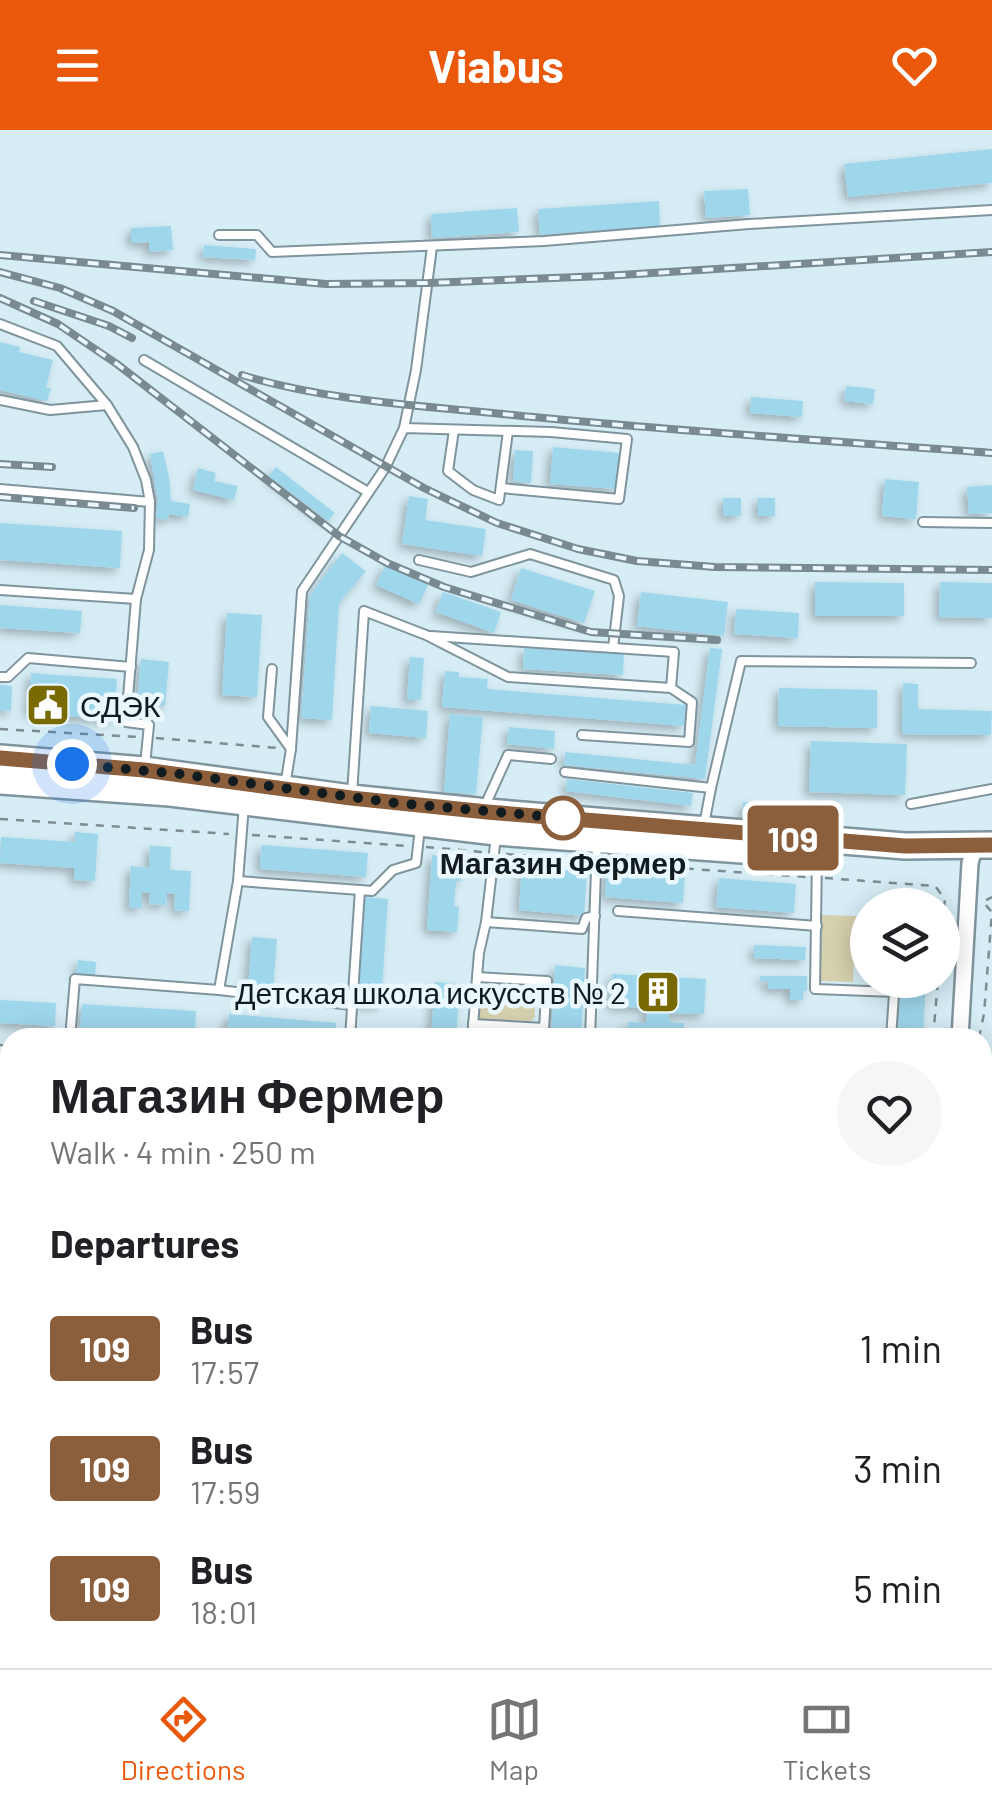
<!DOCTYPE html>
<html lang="en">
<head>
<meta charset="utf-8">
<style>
  :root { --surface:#fff; --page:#f6f6f6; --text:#202124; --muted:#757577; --line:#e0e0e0; --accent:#ea580c }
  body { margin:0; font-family:Barlow,sans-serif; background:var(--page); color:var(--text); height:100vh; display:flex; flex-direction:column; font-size:38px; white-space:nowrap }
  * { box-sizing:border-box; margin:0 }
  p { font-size:32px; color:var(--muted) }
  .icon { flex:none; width:55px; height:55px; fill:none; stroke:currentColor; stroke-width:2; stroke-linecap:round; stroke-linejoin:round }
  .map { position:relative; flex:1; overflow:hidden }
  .panel { position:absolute; left:0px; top:898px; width:992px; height:642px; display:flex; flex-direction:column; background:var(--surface); border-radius:30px 30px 0 0; box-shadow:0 5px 25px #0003 }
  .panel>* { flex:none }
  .badge { padding:0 20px; border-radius:8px; font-size:35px; line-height:65px }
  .controls { position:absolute; left:850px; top:758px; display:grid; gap:20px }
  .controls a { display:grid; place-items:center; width:110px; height:110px; border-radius:50%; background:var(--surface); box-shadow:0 5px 25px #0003; font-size:50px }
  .you { position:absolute; width:50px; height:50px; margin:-25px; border:8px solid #fff; border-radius:50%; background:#1a73e8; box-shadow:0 0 0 15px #1a73e833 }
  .map>.badge { position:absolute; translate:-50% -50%; box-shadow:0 0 0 5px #fff }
  h2 { padding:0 50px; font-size:38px; line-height:90px }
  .round { display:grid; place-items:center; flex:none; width:105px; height:105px; border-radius:52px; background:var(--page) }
  .headline { display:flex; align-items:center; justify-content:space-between; height:170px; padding:0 50px }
  h1 { font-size:48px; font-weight:700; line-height:75px }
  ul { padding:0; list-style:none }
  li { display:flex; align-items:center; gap:30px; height:120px; padding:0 50px }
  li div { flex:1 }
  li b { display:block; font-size:38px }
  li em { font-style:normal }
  li .badge { min-width:110px; font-weight:700; text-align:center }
  header { display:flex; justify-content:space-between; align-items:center; height:130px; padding:0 50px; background:var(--accent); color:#fff; font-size:45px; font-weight:700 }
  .tab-bar { display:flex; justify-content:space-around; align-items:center; height:140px; border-top:2px solid var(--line); background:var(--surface); font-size:28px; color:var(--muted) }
  .tab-bar a { display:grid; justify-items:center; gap:5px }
  .tab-bar .current { color:var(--accent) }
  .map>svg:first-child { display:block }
  .green { fill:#d5d0ae }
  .building { fill:#9ed6ec; filter:url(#shadow) }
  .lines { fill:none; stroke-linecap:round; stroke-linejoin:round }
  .service-casing { stroke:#7f949d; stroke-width:12 }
  .minor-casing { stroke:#7f949d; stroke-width:20 }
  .primary-casing { stroke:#7f949d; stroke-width:30 }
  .path { stroke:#7c8c92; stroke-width:2.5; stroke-dasharray:8 8; stroke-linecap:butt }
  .service { stroke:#fff; stroke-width:8 }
  .minor { stroke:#fff; stroke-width:15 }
  .primary { stroke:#fff; stroke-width:25 }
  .rail-casing { stroke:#798a90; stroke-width:8 }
  .rail { stroke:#eaf8fe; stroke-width:4; stroke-dasharray:11; stroke-linecap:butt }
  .line-casing { stroke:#fff; stroke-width:22 }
  .line { stroke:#8b5e3c; stroke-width:15 }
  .walk { stroke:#121b1e; stroke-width:10; stroke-dasharray:0 18 }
  .stop-dot { fill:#fff; stroke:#8b5e3c; stroke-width:5 }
  .labels { text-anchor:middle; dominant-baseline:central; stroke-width:9; stroke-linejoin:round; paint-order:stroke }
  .poi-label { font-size:30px; fill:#121b1e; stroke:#eaf8fe; text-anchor:start }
  .stop-label { font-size:30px; font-weight:bold; fill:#121b1e; stroke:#eaf8fe }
</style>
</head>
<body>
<header><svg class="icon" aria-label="menu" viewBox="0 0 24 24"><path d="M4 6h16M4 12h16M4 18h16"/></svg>Viabus<svg class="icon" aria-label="heart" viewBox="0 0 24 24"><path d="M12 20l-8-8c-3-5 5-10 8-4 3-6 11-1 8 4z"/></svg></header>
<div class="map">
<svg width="992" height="1538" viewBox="0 0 992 1538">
  <defs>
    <filter id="shadow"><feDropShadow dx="-4.5" dy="4.5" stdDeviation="5" flood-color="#0004"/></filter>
  </defs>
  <rect width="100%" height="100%" fill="#d6edf6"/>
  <g class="green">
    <path d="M822,785L856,786L853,852L820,851Z"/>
    <path d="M484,858L487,866L493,867H527L529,861L534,862L535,887L531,891L481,890L476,885L479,859Z"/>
  </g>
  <g class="building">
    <path d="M992,19V53L848,67L844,34Z"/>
    <path d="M748,59L750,85L706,88L704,61Z"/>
    <path d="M659,71L660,96L540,105L538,79Z"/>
    <path d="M517,78L519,102L432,108L431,84Z"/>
    <path d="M171,96L173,120L149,122V112L131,113V98Z"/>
    <path d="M204,115L256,119L255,130L203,127Z"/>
    <path d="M0,212L20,217L19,222L53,230L46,258H51L47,271L0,260Z"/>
    <path d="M846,256L875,259L873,274L844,271Z"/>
    <path d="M751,267L803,271L802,287L750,283Z"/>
    <path d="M553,317L620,323L617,359L550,354Z"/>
    <path d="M515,320L533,321L531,353L513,351Z"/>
    <path d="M163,321L169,347L171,371L190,374L188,387L169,384L168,390L156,388L158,371L150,324Z"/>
    <path d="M276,337L335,383L328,391L269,346Z"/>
    <path d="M198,338L216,343L214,351L238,356L234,370L193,360Z"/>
    <path d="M885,349L919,352L916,389L882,386Z"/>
    <path d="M992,355V383L969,384L967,357Z"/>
    <path d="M409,366L428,369L425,390L486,399L482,426L402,414Z"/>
    <rect x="723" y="368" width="18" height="18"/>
    <rect x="758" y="368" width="17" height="18"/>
    <path d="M0,393L122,401L120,438L0,430Z"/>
    <path d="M342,423L366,441L339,473L332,590L301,588L310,465Z"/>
    <path d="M386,434L429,453L419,474L376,455Z"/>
    <path d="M521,438L595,461L584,493L511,470Z"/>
    <path d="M815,452L904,453V486H815Z"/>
    <path d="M940,452L992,453V488L939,487Z"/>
    <path d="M443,462L501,482L494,503L436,482Z"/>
    <path d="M641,462L728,472L724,506L637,496Z"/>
    <path d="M0,475L82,481L80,503L0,498Z"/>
    <path d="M736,479L799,483L798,508L734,504Z"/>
    <path d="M227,483L262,485L257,567L222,565Z"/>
    <path d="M524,518L624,524L623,545L523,539Z"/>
    <path d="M710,518L722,519L705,649L564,635L565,622L695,635Z"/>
    <path d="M410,527L424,528L421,570H407Z"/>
    <path d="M141,529L169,532L165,576L137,573Z"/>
    <path d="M445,541L459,542V547L488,549L487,559L686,575L684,596L442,577Z"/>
    <path d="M31,543L117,549L114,590L28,583Z"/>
    <path d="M903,553L918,554V579L992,581L991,605L902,604Z"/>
    <path d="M0,555L12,556L11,581L0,580Z"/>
    <path d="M779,558L877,560V598L778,596Z"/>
    <path d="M371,576L428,581L426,608L369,603Z"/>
    <path d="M450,584L483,587L476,664L444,662Z"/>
    <path d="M509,597L555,601L554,619L507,614Z"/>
    <path d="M811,611L907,614L905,665L809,662Z"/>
    <path d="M567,649L693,663L691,676L566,661Z"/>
    <path d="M743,672L791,676L789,693L742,689Z"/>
    <path d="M75,702L98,704L95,751L74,750V738L0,733L1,707L75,712Z"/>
    <path d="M261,715L368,723L366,747L260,739Z"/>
    <path d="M150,716L171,717L170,740L191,741L189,781L174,780L175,764L167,763L166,775L149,774L150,763L142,762V778H129L131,736L149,738Z"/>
    <path d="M432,725L463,728L461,751H456L454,776L459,777L457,802L427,800Z"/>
    <path d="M522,737L587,742L584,786L519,780Z"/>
    <path d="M607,738L685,744L683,773L605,767Z"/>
    <path d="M719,748L796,754L794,783L716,777Z"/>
    <path d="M365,767L388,769L381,875L358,874Z"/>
    <path d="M252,807L277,809L273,860L248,858Z"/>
    <path d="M754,815L806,817L805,830L754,828Z"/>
    <path d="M78,830L96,832L95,846L76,843Z"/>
    <path d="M555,835L585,838L581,908H551Z"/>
    <path d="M612,844L706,849L704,884L669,883V892L684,893L683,908H627L628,892L646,893L647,878L610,876Z"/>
    <path d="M760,846H807V861H803V870H790V859H768V851H760Z"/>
    <path d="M901,850H926L923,908H898Z"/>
    <path d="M435,852L460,854L456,908H431Z"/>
    <path d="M0,870L56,873L55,896L0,893Z"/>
    <path d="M82,874L196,881L195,904L80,897Z"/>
    <path d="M229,884L336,893L335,908H227Z"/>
    <path d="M483,901L535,905V908H483Z"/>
    <path d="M989,1078H992V1197H984Z"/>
  </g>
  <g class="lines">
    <defs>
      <g id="service">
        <path d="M219,105H257L272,122L544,111L749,94L992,80"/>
        <path d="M0,194L57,216L107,275L133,317L146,350L150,372L149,420L136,469L126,592L149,595L145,635"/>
        <path d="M144,230L368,362"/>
        <path d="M0,270L50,280L107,275"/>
        <path d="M404,298L416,240L432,117"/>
        <path d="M454,300L448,341L473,360L499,370L508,301"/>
        <path d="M0,359L150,372"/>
        <path d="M923,392L992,393"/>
        <path d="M419,430L471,442L530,424L614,450L619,466L613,518"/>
        <path d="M0,460L136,469"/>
        <path d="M431,506L674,522L671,558"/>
        <path d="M272,539L268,587L291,619"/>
        <path d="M0,547H8L28,528L131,537"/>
        <path d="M565,642L711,658"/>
        <path d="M285,656L291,619L302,461L385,338L404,298L551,302L627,309L619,369L501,358"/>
        <path d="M352,664L364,481L426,505L508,547L671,558L692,572L689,612L582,605"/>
        <path d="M911,674L992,659"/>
        <path d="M487,678L488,669L508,625L551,629"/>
        <path d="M704,695L711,658L741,531L971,533"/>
        <path d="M817,726L815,859L895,862"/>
        <path d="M238,751L360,760"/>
        <path d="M618,781L817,796"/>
        <path d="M486,792L582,799L586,788L595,786"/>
        <path d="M219,860L238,751L244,675"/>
        <path d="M473,894L544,898L547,851L477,847"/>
        <path d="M70,908L75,849L219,860L352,875"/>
        <path d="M350,908L360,760L372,761L393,740L416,733L420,698"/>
        <path d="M472,908L479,823L486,792L496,706"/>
        <path d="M590,908L597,713"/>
        <path d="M891,908L895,850"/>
        <path d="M982,1000H992"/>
        <path d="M982,1216H992"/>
        <path d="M62,1538L72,1530L168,1534"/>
      </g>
      <g id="minor">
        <path d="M960,908L970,733L975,716L982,712"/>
        <path d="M0,924H10"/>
        <path d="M0,1191L10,1192"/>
        <path d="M0,1478L10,1479"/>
        <path d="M662,1530L770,1538"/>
        <path d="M168,1538L169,1530"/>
        <path d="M918,1538V1530"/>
      </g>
      <g id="primary">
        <path d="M0,628L144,640L351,668L487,682L905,716L992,715"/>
        <path d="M0,651L170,663L496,702L742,720"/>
      </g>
    </defs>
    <use href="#service" class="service-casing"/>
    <use href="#minor" class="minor-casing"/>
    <use href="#primary" class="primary-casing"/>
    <g class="path">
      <path d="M0,599L138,607"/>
      <path d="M156,608L278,618"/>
      <path d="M0,689L229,704"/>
      <path d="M252,705L408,716"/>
      <path d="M426,717L483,722"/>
      <path d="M506,724L588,731"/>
      <path d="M606,733L807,747"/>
      <path d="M825,748L935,756L945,769L942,796"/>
      <path d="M933,908L938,850"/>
      <path d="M979,908L984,884L992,782L983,772L992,767"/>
      <path d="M0,1500L10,1501"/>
      <path d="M435,1530L498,1538"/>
      <path d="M27,1538L37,1530"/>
    </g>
    <use href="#service" class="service"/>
    <use href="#minor" class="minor"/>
    <use href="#primary" class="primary"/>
    <defs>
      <g id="rail">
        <path d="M0,125L326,154L428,153L604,146L992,122"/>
        <path d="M0,142L60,158L113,181L424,358L497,393L578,419L637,431L715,437L992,440"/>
        <path d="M0,168L58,194L117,234L339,406L387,433L444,457L591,502L717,510"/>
        <path d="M34,171L109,196L132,208"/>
        <path d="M242,245C326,271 426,276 513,285C672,301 832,311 992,323"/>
        <path d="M0,334L52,337"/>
        <path d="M0,367L134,378"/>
      </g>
    </defs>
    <use href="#rail" class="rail-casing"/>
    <use href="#rail" class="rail"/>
  </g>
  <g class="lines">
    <defs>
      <path id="line" d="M0,628L144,640L351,668L487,682L905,716L992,715"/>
    </defs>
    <use href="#line" class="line-casing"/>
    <use href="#line" class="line"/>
    <path class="walk" d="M72,634L179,644L396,673L563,688"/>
  </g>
  <defs>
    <symbol id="civic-square" viewBox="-11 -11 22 22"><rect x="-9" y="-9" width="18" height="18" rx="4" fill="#786900" stroke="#eaf8fe"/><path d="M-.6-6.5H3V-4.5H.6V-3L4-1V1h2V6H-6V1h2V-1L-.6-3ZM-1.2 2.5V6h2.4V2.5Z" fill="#fff"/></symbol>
    <symbol id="building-square" viewBox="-11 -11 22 22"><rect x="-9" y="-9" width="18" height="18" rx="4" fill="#786900" stroke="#eaf8fe"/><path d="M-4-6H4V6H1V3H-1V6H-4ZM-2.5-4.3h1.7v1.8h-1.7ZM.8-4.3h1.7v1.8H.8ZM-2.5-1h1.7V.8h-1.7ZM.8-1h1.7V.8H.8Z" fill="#fff"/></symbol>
  </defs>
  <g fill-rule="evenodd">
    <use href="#civic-square" x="23" y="550" width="50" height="50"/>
    <use href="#building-square" x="633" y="837" width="50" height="50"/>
  </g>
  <circle class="stop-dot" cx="563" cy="688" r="20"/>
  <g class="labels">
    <g class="poi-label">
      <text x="80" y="575">СДЭК</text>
      <text x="626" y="862" text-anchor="end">Детская школа искусств № 2</text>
    </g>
    <g class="stop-label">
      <text x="563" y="732">Магазин Фермер</text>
    </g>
  </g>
</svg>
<div class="controls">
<a><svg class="icon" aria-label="layers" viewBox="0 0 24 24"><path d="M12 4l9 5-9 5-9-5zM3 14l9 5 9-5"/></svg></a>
</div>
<div class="you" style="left:72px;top:634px"></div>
<b class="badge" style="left:793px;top:708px;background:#8b5e3c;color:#fff">109</b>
<section class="panel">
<div class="headline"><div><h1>Магазин Фермер</h1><p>Walk · 4 min · 250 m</p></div><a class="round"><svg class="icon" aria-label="heart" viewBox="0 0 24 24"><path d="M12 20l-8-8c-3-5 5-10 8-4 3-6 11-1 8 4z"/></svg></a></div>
<h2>Departures</h2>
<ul>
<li><span class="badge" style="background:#8b5e3c;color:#fff">109</span><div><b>Bus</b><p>17:57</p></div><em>1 min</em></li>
<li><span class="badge" style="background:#8b5e3c;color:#fff">109</span><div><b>Bus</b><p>17:59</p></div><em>3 min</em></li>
<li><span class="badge" style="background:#8b5e3c;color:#fff">109</span><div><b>Bus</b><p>18:01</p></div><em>5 min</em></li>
</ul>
</section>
</div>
<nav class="tab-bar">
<a class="current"><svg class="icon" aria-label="directions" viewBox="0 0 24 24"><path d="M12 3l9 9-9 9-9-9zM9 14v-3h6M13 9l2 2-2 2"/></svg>Directions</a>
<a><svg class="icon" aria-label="map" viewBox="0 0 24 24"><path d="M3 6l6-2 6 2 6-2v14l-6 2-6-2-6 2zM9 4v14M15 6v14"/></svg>Map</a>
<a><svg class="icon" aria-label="tickets" viewBox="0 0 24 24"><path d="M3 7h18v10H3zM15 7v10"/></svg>Tickets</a>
</nav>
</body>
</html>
